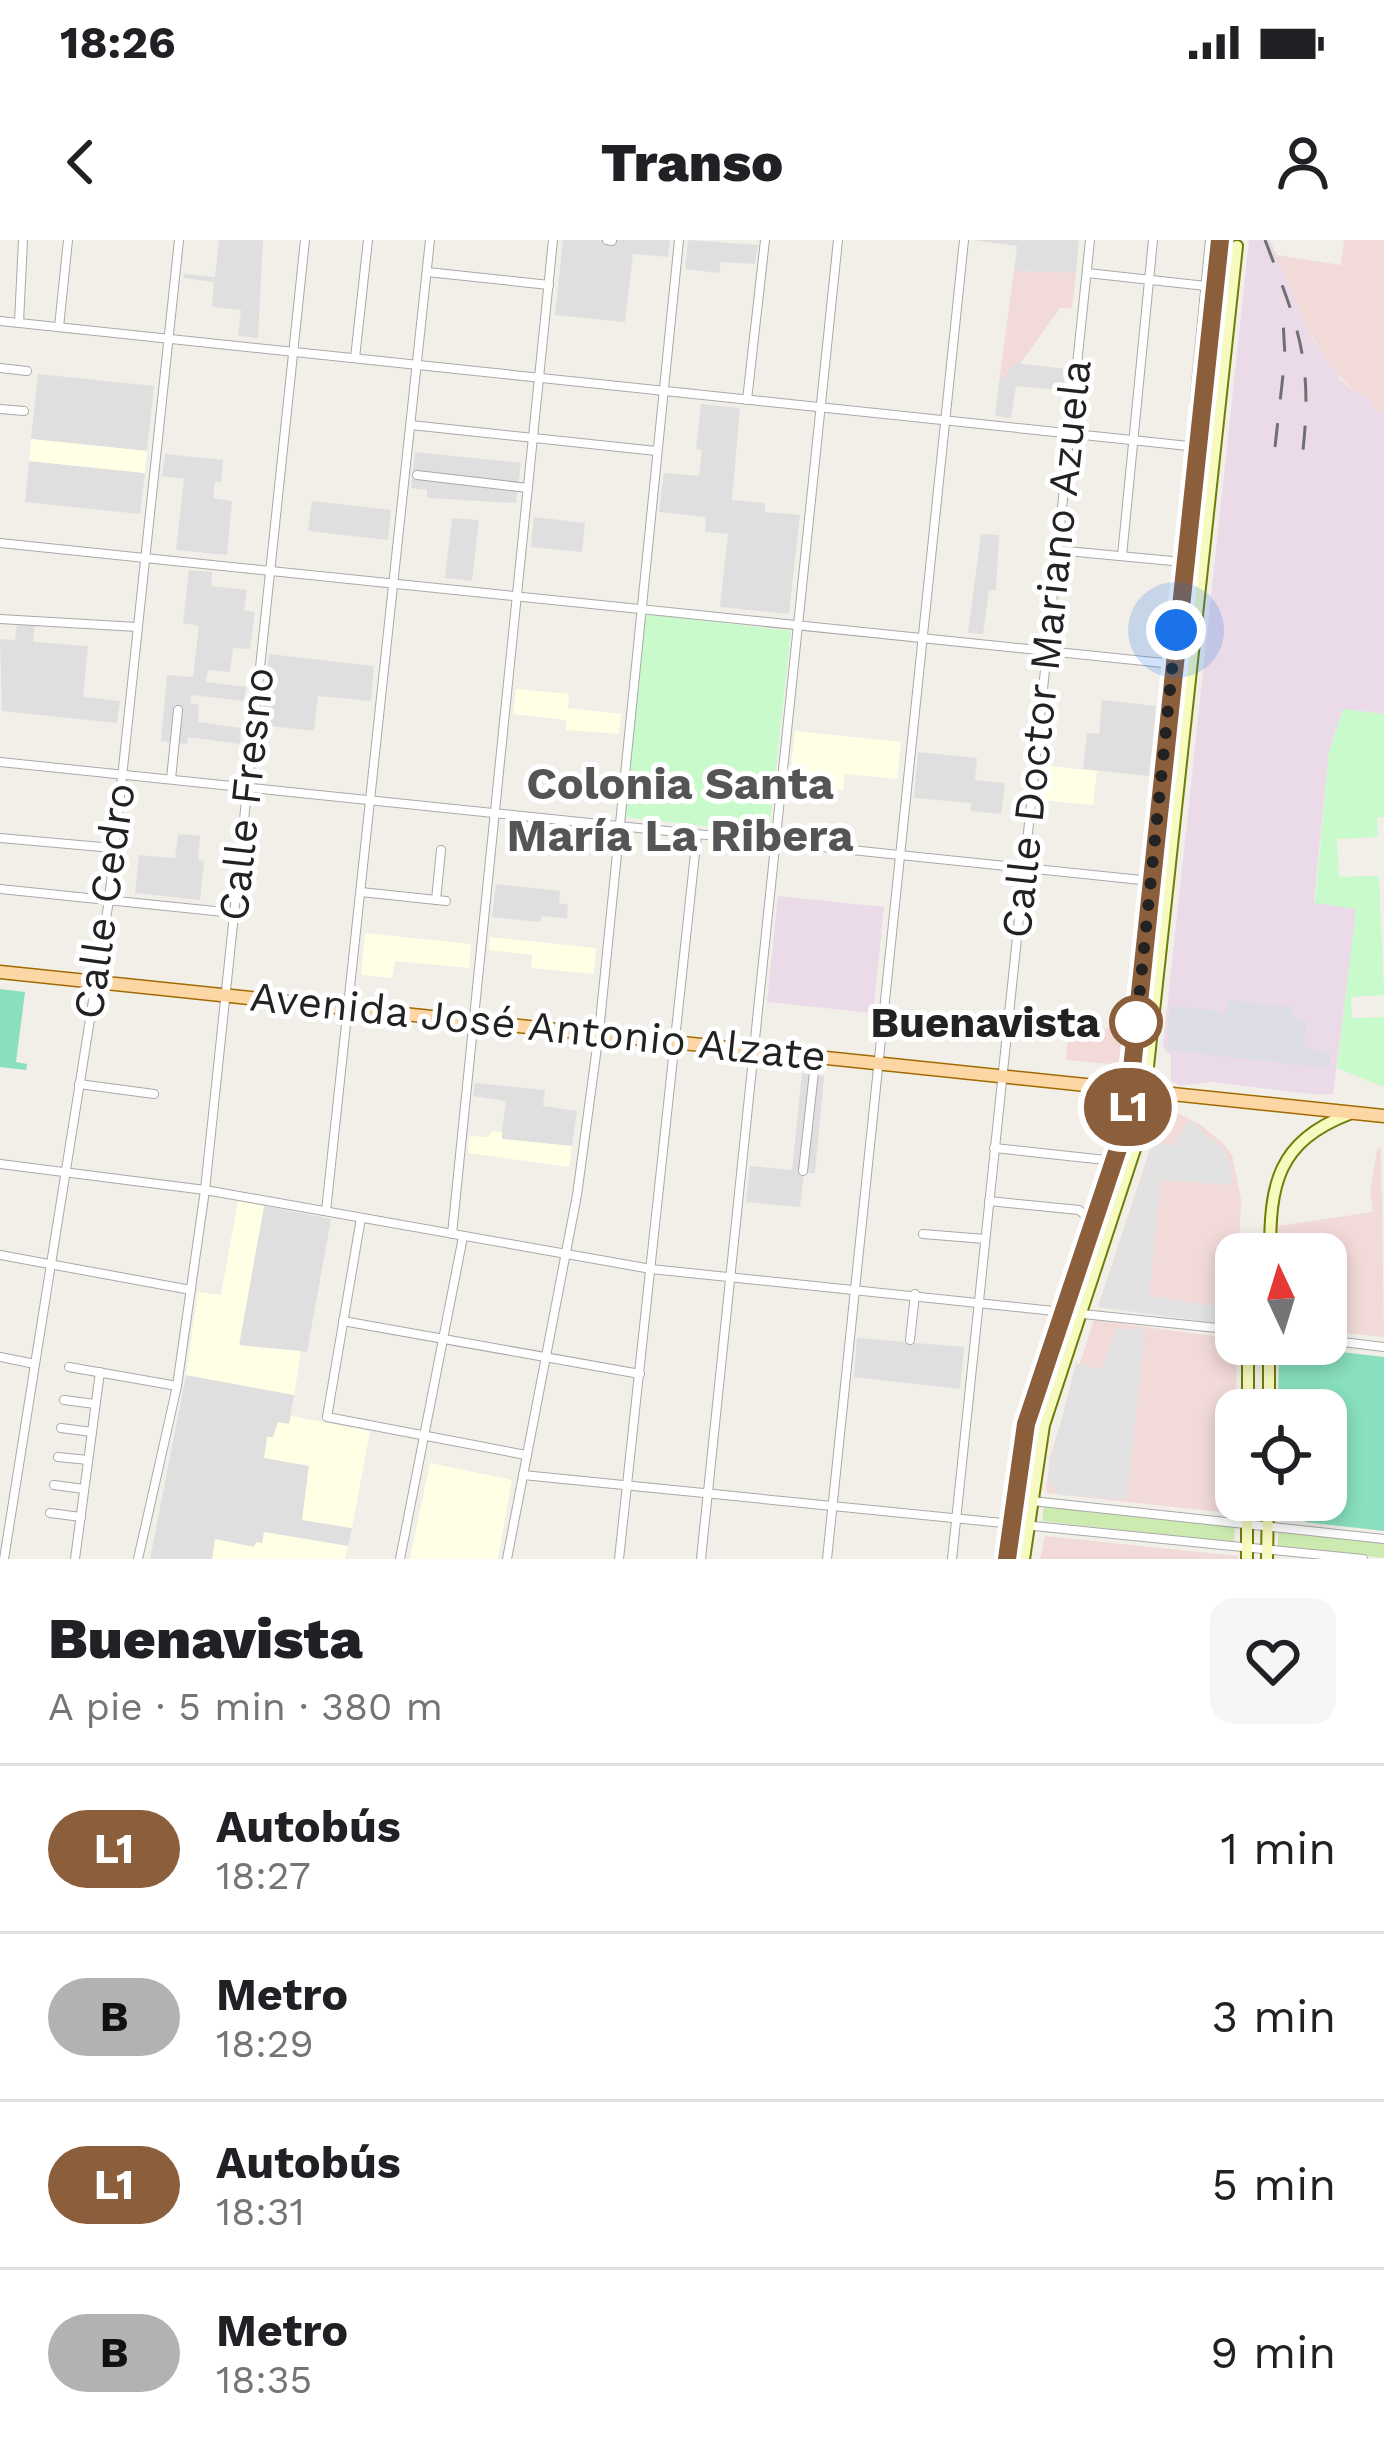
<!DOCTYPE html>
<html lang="es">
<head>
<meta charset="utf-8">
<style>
  :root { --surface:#fff; --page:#f6f6f6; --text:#202124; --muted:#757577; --line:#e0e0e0 }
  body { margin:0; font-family:"Work Sans",sans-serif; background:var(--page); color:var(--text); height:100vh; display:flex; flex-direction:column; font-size:45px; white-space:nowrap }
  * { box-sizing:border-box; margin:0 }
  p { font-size:39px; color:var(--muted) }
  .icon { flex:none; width:66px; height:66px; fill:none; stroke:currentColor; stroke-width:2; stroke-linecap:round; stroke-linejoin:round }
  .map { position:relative; height:1319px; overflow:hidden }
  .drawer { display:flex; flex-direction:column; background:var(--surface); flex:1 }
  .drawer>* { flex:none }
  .badge { padding:0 24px; border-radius:39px; font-size:42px; line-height:78px }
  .needle { width:78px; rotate:356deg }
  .controls { position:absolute; left:1215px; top:993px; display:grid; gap:24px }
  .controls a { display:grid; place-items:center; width:132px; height:132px; border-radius:24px; background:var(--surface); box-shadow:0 6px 18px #0003; font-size:60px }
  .you { position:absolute; width:60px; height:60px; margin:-30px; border:9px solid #fff; border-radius:50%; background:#1a73e8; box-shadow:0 0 0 18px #1a73e833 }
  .map>.badge { position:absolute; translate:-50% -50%; box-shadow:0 0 0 6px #fff }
  .round { display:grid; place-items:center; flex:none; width:126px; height:126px; border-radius:24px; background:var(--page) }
  .overview { display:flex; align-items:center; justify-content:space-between; height:204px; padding:0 48px }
  h1 { font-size:57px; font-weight:800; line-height:90px }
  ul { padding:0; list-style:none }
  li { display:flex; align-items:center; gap:36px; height:168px; padding:0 48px; border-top:3px solid var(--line) }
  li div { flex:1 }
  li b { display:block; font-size:45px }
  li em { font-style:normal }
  li .badge { min-width:132px; font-weight:700; text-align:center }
  .status { display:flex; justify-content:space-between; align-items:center; height:84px; padding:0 60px; background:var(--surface); direction:ltr }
  .status svg { height:33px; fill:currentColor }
  header { display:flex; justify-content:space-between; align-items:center; height:156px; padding:0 48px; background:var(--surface); font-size:54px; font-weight:800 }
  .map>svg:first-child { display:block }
  .residential { fill:#e0dfdf }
  .commercial { fill:#f2dad9 }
  .industrial { fill:#ebdbe8 }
  .education { fill:#ffffe5 }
  .grass { fill:#cdebb0 }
  .park { fill:#c8facc }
  .pitch { fill:#88e0be }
  .parking { fill:#e2e2e2 }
  .plaza { fill:#dddde8 }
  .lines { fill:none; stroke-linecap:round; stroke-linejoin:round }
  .street-casing { stroke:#a9a9a9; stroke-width:10 }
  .secondary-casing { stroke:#707d05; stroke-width:14 }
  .primary-casing { stroke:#a06b00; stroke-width:15 }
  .street { stroke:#fff; stroke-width:8 }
  .secondary { stroke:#f7fabf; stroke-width:10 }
  .primary { stroke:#fcd6a4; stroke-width:12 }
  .rail { stroke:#707070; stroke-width:3; stroke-dasharray:24 24; stroke-linecap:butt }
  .line-casing { stroke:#fff; stroke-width:27 }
  .line { stroke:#8b5e3c; stroke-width:18 }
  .walk { stroke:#222; stroke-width:12; stroke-dasharray:0 21.6 }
  .stop-dot { fill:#fff; stroke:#8b5e3c; stroke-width:6 }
  .labels { text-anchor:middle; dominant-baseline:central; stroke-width:10; stroke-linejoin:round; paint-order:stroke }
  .street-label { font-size:42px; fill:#222; stroke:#fff }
  .stop-label { font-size:42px; font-weight:bold; fill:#222; stroke:#fff; text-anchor:end }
  .neighbourhood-label { font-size:45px; font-weight:bold; fill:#555; stroke:#fff }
</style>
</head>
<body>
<div class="status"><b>18:26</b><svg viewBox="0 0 49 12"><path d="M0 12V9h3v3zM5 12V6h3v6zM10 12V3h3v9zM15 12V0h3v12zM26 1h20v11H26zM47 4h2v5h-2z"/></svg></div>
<header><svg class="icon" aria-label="back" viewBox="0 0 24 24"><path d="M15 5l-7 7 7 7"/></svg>Transo<svg class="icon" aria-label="person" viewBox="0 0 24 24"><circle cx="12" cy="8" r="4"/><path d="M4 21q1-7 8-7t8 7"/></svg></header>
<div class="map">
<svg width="1384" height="1319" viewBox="0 0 1384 1319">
  <rect width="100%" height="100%" fill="#f2efe9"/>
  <g class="residential">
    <path d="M219,0H263L258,98L238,96L241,70L212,67L214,42L183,38L184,34L215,37Z"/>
    <path d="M563,0H670L668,17L633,14L625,82L555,75Z"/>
    <path d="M688,0L758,5L755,24L721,22L719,33L685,29Z"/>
    <path d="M972,0H1079L1076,33L1014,31L1017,6Z"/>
    <path d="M1016,123L1066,129L1063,150L1016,146L1011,178L995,176L999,142Z"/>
    <path d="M38,134L154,146L147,211L31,199Z"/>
    <path d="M701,164L740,168L732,260L765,263V272L800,275L789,374L720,367L728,294L705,292L706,277L659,272L664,233L699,236L702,210L696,209Z"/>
    <path d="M415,212L521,223L516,263L427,258V250L411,248Z"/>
    <path d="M165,214L223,220L221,242H215L213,258L232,261L227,315L176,310L184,239L162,236Z"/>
    <path d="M29,221L145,233L140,274L25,262Z"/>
    <path d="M312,261L391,270L388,300L308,291Z"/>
    <path d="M534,277L585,283L582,312L531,307Z"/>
    <path d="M452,278L479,280L472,341L445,338Z"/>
    <path d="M981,294L999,295L996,350H989L983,394L968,393Z"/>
    <path d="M189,330L212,332L211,346L247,350L244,370L255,372L250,409L233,408L230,432L208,430L206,442L246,447L244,461L192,455L190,463L199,465L198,482L241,488L240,504L188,497L187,504L161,501L167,435L193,437L199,386L183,383Z"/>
    <path d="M17,383L35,385L33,402L88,406L83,457L120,461L117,483L2,471L0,399L15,400Z"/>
    <path d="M269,414L374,426L371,461L318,456L314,491L262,485Z"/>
    <path d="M1102,460L1156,466L1149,536L1083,529L1087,493L1099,494Z"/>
    <path d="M918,512L977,518L975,540L1005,543L1001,574L971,571V563L914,558Z"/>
    <path d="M178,594L200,596L198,620L204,621L200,660L135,653L139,615L175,618Z"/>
    <path d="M496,644L560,651L559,663L568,665L567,678L542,676L540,682L492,677Z"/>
    <path d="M802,833L824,836L815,933H804L800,967L746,962L750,926L792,930Z"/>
    <path d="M475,843L545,850L543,866L577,871L572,906L501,899L506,861L473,856Z"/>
    <path d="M264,966L331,979L307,1112L239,1106Z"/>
    <path d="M857,1098L964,1107L960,1149L854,1137Z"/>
    <path d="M186,1135L294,1155L289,1184L309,1225L302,1280L352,1288L348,1306L264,1293L262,1304L255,1307L216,1300L212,1319H150Z"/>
  </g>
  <g class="commercial">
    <path d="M1344,0H1384V176L1374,169L1366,155L1356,154L1332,128L1303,82L1276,15L1341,25Z"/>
    <path d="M1014,31L1076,33L1072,68H1060L1020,124L1016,123L999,142Z"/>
    <path d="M1069,785L1123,790L1120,825L1066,820Z"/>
    <path d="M1158,869L1178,873L1201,885L1223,903L1232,915L1241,960L1236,1080L1099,1064L1150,909Z"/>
    <path d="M1381,906L1384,1097L1326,1091V1014H1277V986L1373,972L1370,953L1377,911Z"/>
    <path d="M1094,1080L1236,1099L1238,1274L1046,1253L1050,1216Z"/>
    <path d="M1045,1296L1238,1316V1319H1040Z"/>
  </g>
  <g class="industrial">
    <path d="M1249,0H1270L1312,98L1341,140L1356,154L1367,155L1374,169L1384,176V474L1343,469L1329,512L1314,661L1357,668L1333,854L1319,855L1212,842L1180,846L1171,840V816L1163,807Z"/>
    <path d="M778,656L884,667L873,773L767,762Z"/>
  </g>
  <g class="education">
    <path d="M31,199L147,211L145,233L29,221Z"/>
    <path d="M516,449L569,454L568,468L621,474L619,494L566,490V480L513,474Z"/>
    <path d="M795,491L901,502L897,539L845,534L843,550L789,545Z"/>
    <path d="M1042,525L1097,531L1093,565L1039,560Z"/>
    <path d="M365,693L471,704L469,728L395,721L392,738L361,735Z"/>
    <path d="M490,697L596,708L594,734L531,728L532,715L489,710Z"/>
    <path d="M491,891L502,892V899L572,906L569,927L468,913L469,896L489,897Z"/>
    <path d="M238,961L264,966L239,1105L301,1111L294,1155L186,1135L198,1052L221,1055Z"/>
    <path d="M291,1176L370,1191L352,1288L302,1280L309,1226L264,1218L267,1197H273L278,1182L289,1184Z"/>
    <path d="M430,1223L512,1240L498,1319H410Z"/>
    <path d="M264,1292L348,1306L345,1319H212L215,1299L254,1307L256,1302L262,1303Z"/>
  </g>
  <g class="grass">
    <path d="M1044,1265L1235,1285L1234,1303L1042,1281Z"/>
    <path d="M1278,1290L1384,1303V1318L1278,1306Z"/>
  </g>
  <g class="park">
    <path d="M649,374L791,391L769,593L624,577L645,377Z"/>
    <path d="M1343,469L1384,474V577H1377L1378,597L1337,599L1339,637L1379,636L1384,755L1351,757L1352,778L1384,777V847L1337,828L1356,669L1315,663L1329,512Z"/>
  </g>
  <g class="pitch">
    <path d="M0,749L25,752L16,822L27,824L26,830L0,827Z"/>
    <path d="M1279,1105L1384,1117V1291L1305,1282L1307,1260H1326V1170H1278Z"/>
  </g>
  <g class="parking">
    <path d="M1189,880L1223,909L1230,921L1232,945L1161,940L1149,1056L1236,1069V1086L1098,1067L1153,903L1173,906Z"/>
    <path d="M1116,1089H1145L1127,1259L1060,1255L1047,1238L1076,1123L1102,1130Z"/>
  </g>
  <path class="plaza" d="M1229,760L1292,767V778L1307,780L1304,809L1331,812L1329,828L1168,810L1170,766L1220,771L1224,776Z"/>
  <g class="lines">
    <defs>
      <g id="street">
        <path d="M607,0L612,1"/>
        <path d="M427,32L549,45"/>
        <path d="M1087,33L1206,46"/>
        <path d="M0,81L1198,207"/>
        <path d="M19,82L23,0"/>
        <path d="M59,87L68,0"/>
        <path d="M355,118L368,0"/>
        <path d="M0,128L27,131"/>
        <path d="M747,160L765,0"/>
        <path d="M0,169L24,171"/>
        <path d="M1197,181L1194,164L1210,0"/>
        <path d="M411,185L656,211"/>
        <path d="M417,235L528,248"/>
        <path d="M0,303L1173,424"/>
        <path d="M1056,310L1183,322"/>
        <path d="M1122,316L1153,0"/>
        <path d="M0,379L137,387"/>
        <path d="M0,522L1151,641"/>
        <path d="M171,539L178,470"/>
        <path d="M0,598L113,608"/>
        <path d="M0,649L234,673"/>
        <path d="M361,652L446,661"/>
        <path d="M436,660L441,610"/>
        <path d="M79,844L154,854"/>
        <path d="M994,908L1115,921"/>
        <path d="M0,924L205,950L651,1029L1236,1090"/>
        <path d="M803,931L816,814"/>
        <path d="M989,961L1079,970L1095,984"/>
        <path d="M326,971L430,0"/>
        <path d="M361,978L327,1177L526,1215"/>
        <path d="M452,994L553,0"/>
        <path d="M923,994L985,999"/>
        <path d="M0,1015L191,1050"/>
        <path d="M343,1081L640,1134"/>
        <path d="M910,1100L915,1054"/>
        <path d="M1326,1100L1384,1107"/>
        <path d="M0,1117L35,1124"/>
        <path d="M69,1127L177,1146"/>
        <path d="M64,1160L95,1164"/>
        <path d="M61,1188L92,1192"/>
        <path d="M58,1217L88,1220"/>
        <path d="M523,1235L1363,1319"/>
        <path d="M54,1245L84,1249"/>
        <path d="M1032,1261L1384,1299"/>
        <path d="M50,1273L81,1277"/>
        <path d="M4,1319L109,660L179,0"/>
        <path d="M75,1319L100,1132"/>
        <path d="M138,1319L177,1146L205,950L305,0"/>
        <path d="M400,1319L463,997"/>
        <path d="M507,1319L577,955L599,792L679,0"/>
        <path d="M619,1319L697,595"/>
        <path d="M701,1319L838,0"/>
        <path d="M827,1319L964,0"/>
        <path d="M952,1319L1090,0"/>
      </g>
      <g id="secondary">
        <path d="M1270,1014C1270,944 1277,902 1349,874"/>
        <path d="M1248,1170V1104"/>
        <path d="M1269,1170V1104"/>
        <path d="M1007,1319L1026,1184L1126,885L1220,0"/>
        <path d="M1024,1319L1044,1185L1141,891L1237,6"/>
        <path d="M1247,1319V1260"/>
        <path d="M1267,1319L1268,1260"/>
      </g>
      <path id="primary" d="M0,732L1384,876"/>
    </defs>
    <use href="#street" class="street-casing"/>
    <use href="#secondary" class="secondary-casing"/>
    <use href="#primary" class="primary-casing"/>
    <use href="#street" class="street"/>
    <use href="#secondary" class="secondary"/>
    <use href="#primary" class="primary"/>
    <g class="rail">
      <path d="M1265,0C1297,84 1313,118 1303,210"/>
      <path d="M1275,207L1285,117L1283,80"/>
    </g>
  </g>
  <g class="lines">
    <defs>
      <path id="line" d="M1007,1319L1026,1184L1126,885L1220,0"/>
    </defs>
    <use href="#line" class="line-casing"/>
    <use href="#line" class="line"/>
    <path class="walk" d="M1136,782V788L1176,390"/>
  </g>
  <circle class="stop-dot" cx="1136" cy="782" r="24"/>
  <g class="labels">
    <g class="street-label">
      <text transform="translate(1046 409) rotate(-84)">Calle Doctor Mariano Azuela</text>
      <text transform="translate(246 554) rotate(-84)">Calle Fresno</text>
      <text transform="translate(104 661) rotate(-82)">Calle Cedro</text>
      <text transform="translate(538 786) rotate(6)">Avenida José Antonio Alzate</text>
    </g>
    <g class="stop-label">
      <text x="1100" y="782">Buenavista</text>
    </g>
    <g class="neighbourhood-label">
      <text x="680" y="543">Colonia Santa<tspan x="680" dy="52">María La Ribera</tspan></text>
    </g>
  </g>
</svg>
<div class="controls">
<a><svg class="needle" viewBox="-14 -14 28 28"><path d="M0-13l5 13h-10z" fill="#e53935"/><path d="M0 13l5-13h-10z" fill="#757577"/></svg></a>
<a><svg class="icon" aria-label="locate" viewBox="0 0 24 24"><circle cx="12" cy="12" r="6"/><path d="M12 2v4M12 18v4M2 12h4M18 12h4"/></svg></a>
</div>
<div class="you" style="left:1176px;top:390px"></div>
<b class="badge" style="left:1128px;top:867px;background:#8b5e3c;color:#fff">L1</b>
</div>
<section class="drawer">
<div class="overview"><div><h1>Buenavista</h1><p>A pie · 5 min · 380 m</p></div><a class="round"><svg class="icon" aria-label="heart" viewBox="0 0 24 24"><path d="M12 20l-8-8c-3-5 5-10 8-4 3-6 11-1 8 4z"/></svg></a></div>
<ul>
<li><span class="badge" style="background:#8b5e3c;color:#fff">L1</span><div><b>Autobús</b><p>18:27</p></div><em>1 min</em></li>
<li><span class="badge" style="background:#b1b3b3;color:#111">B</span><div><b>Metro</b><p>18:29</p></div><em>3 min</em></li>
<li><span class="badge" style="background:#8b5e3c;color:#fff">L1</span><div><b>Autobús</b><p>18:31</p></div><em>5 min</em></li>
<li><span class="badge" style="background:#b1b3b3;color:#111">B</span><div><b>Metro</b><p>18:35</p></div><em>9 min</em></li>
</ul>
</section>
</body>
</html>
